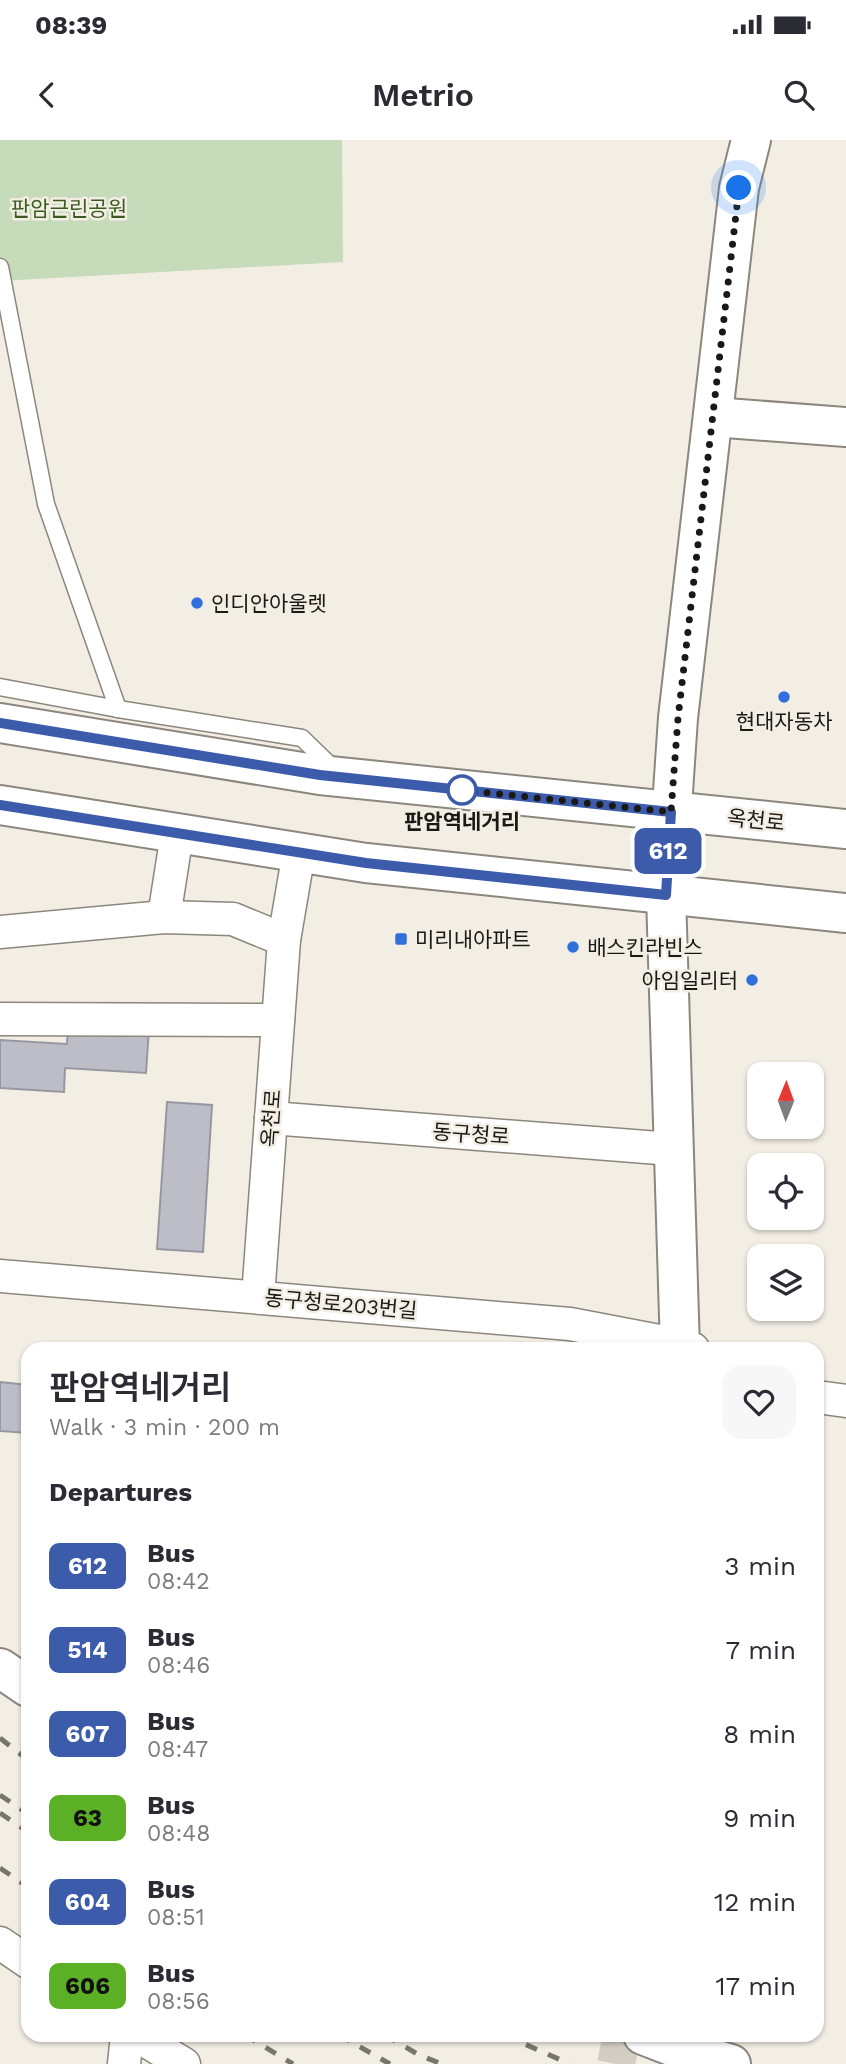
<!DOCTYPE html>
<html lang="en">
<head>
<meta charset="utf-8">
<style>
  :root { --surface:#fff; --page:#f7f7f7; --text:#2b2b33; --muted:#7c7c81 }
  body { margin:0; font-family:"Work Sans","Noto Sans KR",sans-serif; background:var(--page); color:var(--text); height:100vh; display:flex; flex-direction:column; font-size:26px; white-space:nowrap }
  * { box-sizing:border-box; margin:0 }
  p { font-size:23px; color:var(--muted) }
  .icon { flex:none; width:38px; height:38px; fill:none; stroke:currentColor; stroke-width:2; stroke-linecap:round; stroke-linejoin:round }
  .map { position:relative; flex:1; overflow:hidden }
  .panel { position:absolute; left:21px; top:1202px; width:803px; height:700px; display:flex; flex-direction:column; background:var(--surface); border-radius:21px; box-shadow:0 2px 5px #0004 }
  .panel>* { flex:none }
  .badge { padding:0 14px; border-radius:10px; font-size:24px; line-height:46px }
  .needle { width:46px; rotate:1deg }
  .fabs { position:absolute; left:747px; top:922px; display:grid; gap:14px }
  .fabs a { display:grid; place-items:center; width:77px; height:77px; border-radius:14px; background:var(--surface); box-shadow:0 2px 5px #0004; font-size:35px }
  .you { position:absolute; width:35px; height:35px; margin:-18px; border:5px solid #fff; border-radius:50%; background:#1a73e8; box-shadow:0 0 0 10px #1a73e833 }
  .map>.badge { position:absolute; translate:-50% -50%; box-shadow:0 0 0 4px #fff }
  h2 { padding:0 28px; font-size:26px; line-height:63px }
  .round { display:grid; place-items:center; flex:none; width:74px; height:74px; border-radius:21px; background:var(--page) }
  .summary { display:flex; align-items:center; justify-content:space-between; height:119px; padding:0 28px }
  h1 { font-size:33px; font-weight:600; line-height:52px }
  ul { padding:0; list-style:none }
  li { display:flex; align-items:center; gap:21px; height:84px; padding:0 28px }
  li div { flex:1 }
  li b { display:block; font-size:26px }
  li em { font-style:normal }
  li .badge { min-width:77px; font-weight:700; text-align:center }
  .status { display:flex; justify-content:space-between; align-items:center; height:49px; padding:0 35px; background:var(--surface); direction:ltr }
  .status svg { height:19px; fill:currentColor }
  header { display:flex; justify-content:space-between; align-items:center; height:91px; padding:0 28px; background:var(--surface); font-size:32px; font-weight:600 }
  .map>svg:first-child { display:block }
  .green { fill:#c6dbb9 }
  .building { fill:#bdbdc8; stroke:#9797a1; stroke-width:2 }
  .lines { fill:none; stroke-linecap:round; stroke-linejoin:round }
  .secondary-tunnel { stroke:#d3cec5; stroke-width:38; stroke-dasharray:38 19; stroke-linecap:butt }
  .lane-casing { stroke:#8c877e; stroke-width:19 }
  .street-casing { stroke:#8c877e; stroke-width:35 }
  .secondary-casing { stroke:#8c877e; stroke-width:42 }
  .primary-casing { stroke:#8c877e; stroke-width:42 }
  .lane { stroke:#fff; stroke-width:16 }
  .street { stroke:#fff; stroke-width:32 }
  .secondary { stroke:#fff; stroke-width:38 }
  .primary { stroke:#fff; stroke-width:38 }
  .rail { stroke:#78756f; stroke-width:5; stroke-dasharray:12 12; stroke-linecap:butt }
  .line-casing { stroke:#fff; stroke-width:16 }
  .line { stroke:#3d5bab; stroke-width:10 }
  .walk { stroke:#1b1916; stroke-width:7; stroke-dasharray:0 12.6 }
  .poi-dot { fill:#316fdd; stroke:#f3eee4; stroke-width:2.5 }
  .stop-dot { fill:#fff; stroke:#3d5bab; stroke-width:3.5 }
  .labels { text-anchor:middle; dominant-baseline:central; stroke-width:5; stroke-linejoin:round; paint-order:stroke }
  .park-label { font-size:21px; fill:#3b5c21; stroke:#f3eee4 }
  .poi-label { font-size:21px; fill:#1b1916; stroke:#f3eee4; text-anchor:start }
  .street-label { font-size:21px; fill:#1b1916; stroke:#f3eee4 }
  .stop-label { font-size:21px; font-weight:bold; fill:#1b1916; stroke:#f3eee4 }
</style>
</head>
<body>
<div class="status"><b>08:39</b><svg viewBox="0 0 49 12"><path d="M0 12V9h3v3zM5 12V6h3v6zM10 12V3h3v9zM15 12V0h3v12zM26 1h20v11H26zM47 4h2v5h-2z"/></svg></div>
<header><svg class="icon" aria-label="back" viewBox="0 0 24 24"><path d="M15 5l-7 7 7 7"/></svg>Metrio<svg class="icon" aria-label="search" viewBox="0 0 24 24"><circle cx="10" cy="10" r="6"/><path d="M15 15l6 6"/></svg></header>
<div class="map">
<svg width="846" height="1924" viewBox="0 0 846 1924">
  <rect width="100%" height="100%" fill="#f3eee4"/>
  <path class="green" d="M0,0H342L343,122L0,141Z"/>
  <g class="building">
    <path d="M68,883L149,888L146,933L65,928L64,952L0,948V900L67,904Z"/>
    <path d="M167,962L212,965L203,1112L157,1109Z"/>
    <path d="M0,1242L28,1245V1293L0,1291Z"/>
  </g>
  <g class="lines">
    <path class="secondary-tunnel" d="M616,1924L622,1895"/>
    <defs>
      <g id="lane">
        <path d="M0,127L46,364L118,569L302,598L334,629"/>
        <path d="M0,547L118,569"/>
      </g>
      <g id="street">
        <path d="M164,777L177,694"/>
        <path d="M0,792L164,777L233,779L284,800"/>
        <path d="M0,879L278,880"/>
        <path d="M271,978L672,1009"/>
        <path d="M0,1136L570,1184L680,1205L693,1209"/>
        <path d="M258,1157L284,800L299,712"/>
        <path d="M817,1257L846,1261"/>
        <path d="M0,1803L28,1822"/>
        <path d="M136,1895L184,1924"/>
        <path d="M124,1924L127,1895"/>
      </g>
      <g id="secondary">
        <path d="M713,277L846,287"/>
        <path d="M680,1209L666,755L678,578L739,48L751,0"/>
        <path d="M0,1528L28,1547"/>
        <path d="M643,1895L679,1909L731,1924"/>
      </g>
      <g id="primary">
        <path d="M0,583L320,635L846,689"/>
        <path d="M0,665L366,723L846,773"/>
      </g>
    </defs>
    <use href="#lane" class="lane-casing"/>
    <use href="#street" class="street-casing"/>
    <use href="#secondary" class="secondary-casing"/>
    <use href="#primary" class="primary-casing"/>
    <use href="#lane" class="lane"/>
    <use href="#street" class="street"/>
    <use href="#secondary" class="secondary"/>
    <use href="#primary" class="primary"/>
    <g class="rail">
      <path d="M0,1598L28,1620"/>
      <path d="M0,1655L28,1674"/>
      <path d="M0,1673L28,1692"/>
      <path d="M0,1728L28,1747"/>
      <path d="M245,1895L293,1924"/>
      <path d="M339,1895L390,1924"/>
      <path d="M385,1895L419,1915L442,1924"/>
      <path d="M504,1895L570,1924"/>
    </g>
  </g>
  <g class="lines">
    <defs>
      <path id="line" d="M0,583L320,635L671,672L666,755L366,723L0,665"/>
    </defs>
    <use href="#line" class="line-casing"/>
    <use href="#line" class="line"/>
    <path class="walk" d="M462,650L671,672L678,578L739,48"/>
  </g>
  <g class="poi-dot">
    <circle cx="197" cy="463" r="7"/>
    <circle cx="784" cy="557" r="7"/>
    <rect x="394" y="792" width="14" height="14" rx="3.5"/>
    <circle cx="573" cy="807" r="7"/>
    <circle cx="752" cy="840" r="7"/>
  </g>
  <circle class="stop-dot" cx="462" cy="650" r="14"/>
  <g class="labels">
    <g class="park-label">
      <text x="69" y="68">판암근린공원</text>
    </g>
    <g class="poi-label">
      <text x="211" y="463">인디안아울렛</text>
      <text x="784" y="581" text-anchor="middle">현대자동차</text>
      <text x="415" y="799">미리내아파트</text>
      <text x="587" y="807">배스킨라빈스</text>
      <text x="738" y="840" text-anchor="end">아임일리터</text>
    </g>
    <g class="street-label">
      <text transform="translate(756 680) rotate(6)">옥천로</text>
      <text transform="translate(271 978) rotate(-86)">옥천로</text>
      <text transform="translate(471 994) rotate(4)">동구청로</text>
      <text transform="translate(341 1164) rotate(5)">동구청로203번길</text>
    </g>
    <g class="stop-label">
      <text x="462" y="681">판암역네거리</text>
    </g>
  </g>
</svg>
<div class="fabs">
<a><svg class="needle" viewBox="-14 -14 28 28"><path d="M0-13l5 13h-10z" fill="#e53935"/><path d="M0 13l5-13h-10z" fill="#7c7c81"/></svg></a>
<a><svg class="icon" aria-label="locate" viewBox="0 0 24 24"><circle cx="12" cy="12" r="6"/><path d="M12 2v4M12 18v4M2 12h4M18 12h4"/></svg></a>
<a><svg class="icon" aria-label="layers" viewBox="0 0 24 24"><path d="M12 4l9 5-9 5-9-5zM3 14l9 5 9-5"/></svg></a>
</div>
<div class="you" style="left:739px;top:48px"></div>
<b class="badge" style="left:668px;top:711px;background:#3d5bab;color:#fff">612</b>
<section class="panel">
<div class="summary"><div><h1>판암역네거리</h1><p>Walk · 3 min · 200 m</p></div><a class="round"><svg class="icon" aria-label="heart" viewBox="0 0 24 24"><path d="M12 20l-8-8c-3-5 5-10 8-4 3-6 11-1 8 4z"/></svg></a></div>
<h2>Departures</h2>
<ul>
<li><span class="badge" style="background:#3d5bab;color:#fff">612</span><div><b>Bus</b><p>08:42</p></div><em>3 min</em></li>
<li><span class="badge" style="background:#3d5bab;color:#fff">514</span><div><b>Bus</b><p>08:46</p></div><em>7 min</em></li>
<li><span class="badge" style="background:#3d5bab;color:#fff">607</span><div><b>Bus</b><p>08:47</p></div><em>8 min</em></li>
<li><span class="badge" style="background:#5bb025;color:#111">63</span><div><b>Bus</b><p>08:48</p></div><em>9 min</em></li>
<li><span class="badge" style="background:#3d5bab;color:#fff">604</span><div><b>Bus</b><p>08:51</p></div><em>12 min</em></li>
<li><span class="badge" style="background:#5bb025;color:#111">606</span><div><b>Bus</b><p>08:56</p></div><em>17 min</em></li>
</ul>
</section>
</div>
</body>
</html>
